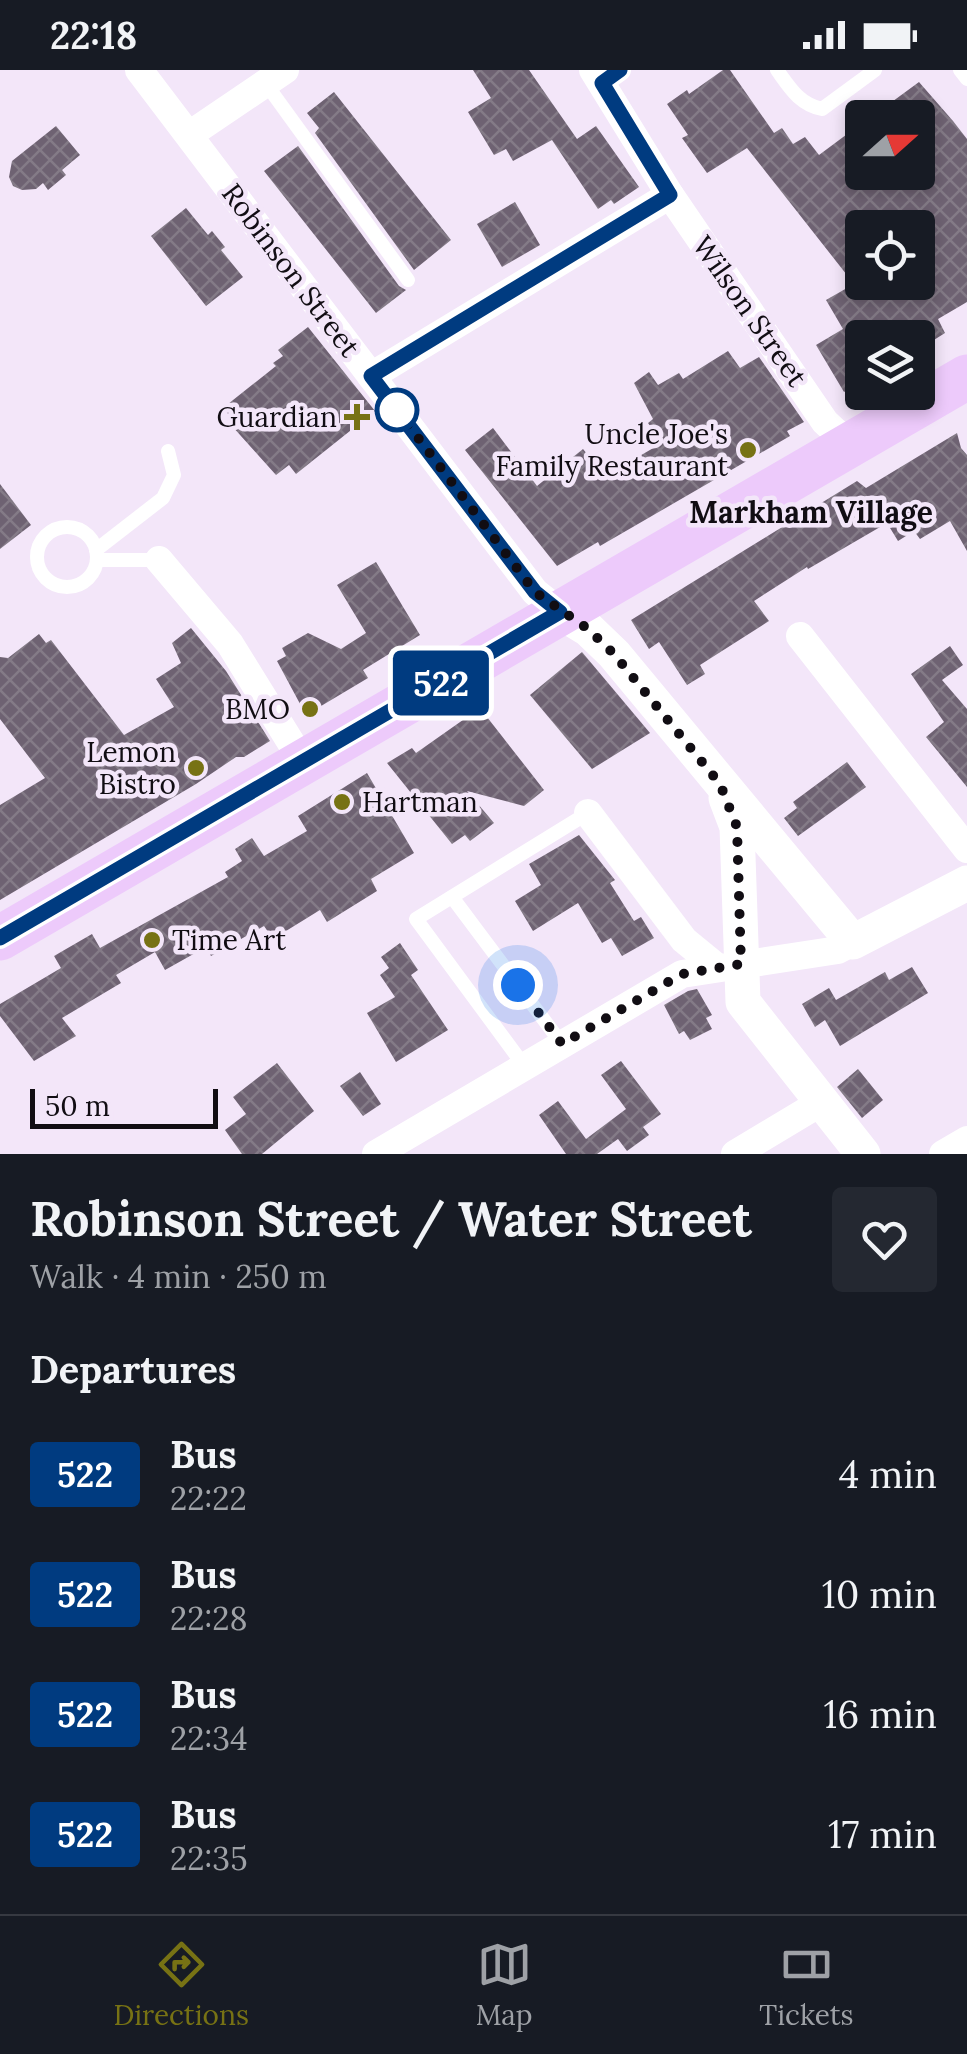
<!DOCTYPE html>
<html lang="en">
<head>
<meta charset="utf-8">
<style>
  :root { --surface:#171b24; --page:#242831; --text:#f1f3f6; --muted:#9ea1a6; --line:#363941; --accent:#777214 }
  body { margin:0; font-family:Lora,serif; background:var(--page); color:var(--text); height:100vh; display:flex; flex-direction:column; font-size:38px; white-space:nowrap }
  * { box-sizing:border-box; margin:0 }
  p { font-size:32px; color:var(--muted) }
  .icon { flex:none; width:55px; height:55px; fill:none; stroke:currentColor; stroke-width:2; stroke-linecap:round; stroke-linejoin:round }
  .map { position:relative; height:1084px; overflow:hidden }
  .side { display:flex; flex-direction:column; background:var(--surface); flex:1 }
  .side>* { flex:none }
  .badge { padding:0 20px; border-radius:8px; font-size:35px; line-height:65px }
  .needle { width:65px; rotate:69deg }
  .buttons { position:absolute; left:845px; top:30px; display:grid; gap:20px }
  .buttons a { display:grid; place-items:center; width:90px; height:90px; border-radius:10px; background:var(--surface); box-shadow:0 5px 15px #0003; font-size:50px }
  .scale { position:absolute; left:30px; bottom:25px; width:188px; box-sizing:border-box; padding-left:10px; border:5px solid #110d13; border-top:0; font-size:28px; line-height:35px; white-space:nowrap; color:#110d13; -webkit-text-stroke:8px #f3e6f9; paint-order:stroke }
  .you { position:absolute; width:50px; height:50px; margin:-25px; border:8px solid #fff; border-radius:50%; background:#1a73e8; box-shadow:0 0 0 15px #1a73e833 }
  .map>.badge { position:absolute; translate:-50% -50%; box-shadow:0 0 0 5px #fff }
  h2 { padding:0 30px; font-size:38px; line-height:90px }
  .round { display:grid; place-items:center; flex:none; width:105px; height:105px; border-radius:10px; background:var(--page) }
  .head { display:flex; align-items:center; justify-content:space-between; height:170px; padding:0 30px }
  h1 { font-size:48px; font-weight:700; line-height:75px }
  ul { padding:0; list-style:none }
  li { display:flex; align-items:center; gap:30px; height:120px; padding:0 30px }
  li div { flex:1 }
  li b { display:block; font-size:38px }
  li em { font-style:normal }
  li .badge { min-width:110px; font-weight:700; text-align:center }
  .status { display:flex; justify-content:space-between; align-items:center; height:70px; padding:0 50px; background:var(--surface); direction:ltr }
  .status svg { height:28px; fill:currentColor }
  .tabs { display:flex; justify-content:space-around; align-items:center; height:140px; border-top:2px solid var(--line); background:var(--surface); font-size:28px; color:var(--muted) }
  .tabs a { display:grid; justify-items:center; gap:5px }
  .tabs .on { color:var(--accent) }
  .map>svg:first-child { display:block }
  .building { fill:url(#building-cross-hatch); fill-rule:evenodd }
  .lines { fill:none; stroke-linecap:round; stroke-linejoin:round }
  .service { stroke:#fff; stroke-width:14 }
  .minor { stroke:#fff; stroke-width:28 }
  .tertiary { stroke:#fff; stroke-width:35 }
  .primary { stroke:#edcafb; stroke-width:45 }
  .line-casing { stroke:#fff; stroke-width:22 }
  .line { stroke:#003b80; stroke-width:15 }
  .walk { stroke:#110d13; stroke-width:10; stroke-dasharray:0 18 }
  .stop-dot { fill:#fff; stroke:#003b80; stroke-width:5 }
  .poi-dot { fill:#777214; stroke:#f3e6f9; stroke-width:4 }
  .labels { text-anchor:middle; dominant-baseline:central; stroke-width:9; stroke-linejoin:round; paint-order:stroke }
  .street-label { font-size:28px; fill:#110d13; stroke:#f3e6f9 }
  .poi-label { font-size:28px; fill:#110d13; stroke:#f3e6f9; text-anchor:end }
  .neighbourhood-label { font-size:30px; font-weight:bold; fill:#110d13; stroke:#f3e6f9 }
</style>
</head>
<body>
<div class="status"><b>22:18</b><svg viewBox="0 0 49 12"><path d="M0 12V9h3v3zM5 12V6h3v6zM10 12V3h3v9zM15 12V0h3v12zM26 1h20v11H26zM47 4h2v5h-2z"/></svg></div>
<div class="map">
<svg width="967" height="1084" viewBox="0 0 967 1084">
  <defs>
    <pattern id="building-cross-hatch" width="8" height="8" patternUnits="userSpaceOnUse" patternTransform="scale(2.5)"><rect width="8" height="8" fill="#6e6272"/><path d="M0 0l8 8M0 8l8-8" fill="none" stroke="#847b87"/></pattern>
  </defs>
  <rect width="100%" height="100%" fill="#f3e6f9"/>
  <g class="building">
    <path d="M473,0H529L577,69L596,56L639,117L614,134L611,130L598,139L552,70L513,91L506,79L494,85L468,42L491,28Z"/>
    <path d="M723,0H730L774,63L782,58L793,74L805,67L819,85L862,53V102H918V48H870L919,12L953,51L967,69V232L938,249L945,263L918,280V268H862V311L844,322L816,275L843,259L826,230L854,214L747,78L707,103L682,68L688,65L667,34L687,20L689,24ZM862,158H918V212H862Z"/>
    <path d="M334,22L451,170L414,200L315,63L319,58L307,43Z"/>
    <path d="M56,56L80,85L62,100L66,105L48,120L43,113L36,119L22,120L13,116L9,107L12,91Z"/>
    <path d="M298,76L399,216L406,220L376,243L264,101Z"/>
    <path d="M515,132L540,175L502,197L477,154Z"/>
    <path d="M186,138L208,165L212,161L225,177L221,180L243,207L206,236L151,166Z"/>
    <path d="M308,257L375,341L296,404L289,395L276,405L232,356L236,353L223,338L276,296L273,293L283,286L278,280Z"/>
    <path d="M728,281L740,298L759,287L804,352L787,361L790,366L600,476L598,472L557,496L465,380L493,358L537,416L583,379L605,406L662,373L648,353L653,349L634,313L649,302L658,315L679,303L683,309Z"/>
    <path d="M957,363L961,378L967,385V481L950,451L920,469L914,461L898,471L887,453L808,499L807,497L754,531L769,551L700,595L705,604L687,615L659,572L649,579L631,550L857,411L866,418Z"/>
    <path d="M0,414L31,455L0,479Z"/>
    <path d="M376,492L420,565L363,600L368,608L306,645L277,591L286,586L282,578L308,563L341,579L366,563L337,515Z"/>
    <path d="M191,558L226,601L270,671L244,687H236L196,714L0,830V735L45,708L0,649V587L8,588L39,564L46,573L51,570L124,665L174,637L156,609L181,593L172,573Z"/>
    <path d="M950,576L963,595L942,610L967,639V717L926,667L944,652L911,604Z"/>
    <path d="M582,582L650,663L592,699L530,625Z"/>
    <path d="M480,638L544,720L524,736L467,721L494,753L470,771L465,765L452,774L387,693L412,678L416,683Z"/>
    <path d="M847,692L866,717L798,766L784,748L797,738L793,732Z"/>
    <path d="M367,703L414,783L371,809L377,821L327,852L320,840L273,869L264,856L211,886L206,877L165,900L155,882L116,905L121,913L62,948L76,966L34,991L0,946V934L61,898L54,886L92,864L100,878L228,807L225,802L242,791L235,779L252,768L264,786L307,761L298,746Z"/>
    <path d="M579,765L615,810L610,813L634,851L641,847L654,868L622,886L611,868L602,873L578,833L533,861L515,831L541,815L529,794Z"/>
    <path d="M400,873L418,900L411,905L448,960L396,992L367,943L395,927L380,905L389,898L381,887Z"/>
    <path d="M912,897L928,923L840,976L825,950L815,957L802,934L829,918L836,930L885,902L889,910Z"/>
    <path d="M697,919L712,945L706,948L712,959L690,970L684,961L679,964L664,935L688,921Z"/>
    <path d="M621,991L661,1044L643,1057L649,1065L627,1081L618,1069L597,1084H566L539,1045L558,1031L586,1069L626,1039L601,1005Z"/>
    <path d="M277,993L314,1041L262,1084H242L225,1060L246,1044L233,1027Z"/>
    <path d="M858,999L883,1030L862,1048L837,1017Z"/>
    <path d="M360,1002L381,1034L363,1046L340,1016Z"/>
  </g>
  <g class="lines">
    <g class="service">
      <path d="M777,0C790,18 799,34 822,39L875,0"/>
      <path d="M960,0L967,9"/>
      <path d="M266,14L408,210"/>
      <circle cx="67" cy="487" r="30"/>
      <path d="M96,480L163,428L174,405L168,381"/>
      <path d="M97,490H159"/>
      <path d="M452,827L562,974"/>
      <path d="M525,997L416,849L588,743"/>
    </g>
    <g class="minor">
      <path d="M139,0L535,522L560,542"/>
      <path d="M593,0L670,125L825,352L851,376"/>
      <path d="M189,65L285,0"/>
      <path d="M371,306L670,125"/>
      <path d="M159,490L230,574L303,692"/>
      <path d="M800,566L967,779"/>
      <path d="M588,743L684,870L717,897"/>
      <path d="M376,1084L682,904L838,880L853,872"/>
      <path d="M735,1084L820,1033"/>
      <path d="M943,1084L967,1070"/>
    </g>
    <g class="tertiary">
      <path d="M560,542L588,559L614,584L853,872L967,813"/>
      <path d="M726,728L737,757L743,932L863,1084"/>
    </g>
    <path class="primary" d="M0,868L967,307"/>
  </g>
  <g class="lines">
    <defs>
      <path id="line" d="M0,868L560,542L535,522L371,306L670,125L602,13L620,0"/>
    </defs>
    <use href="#line" class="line-casing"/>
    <use href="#line" class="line"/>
    <path class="walk" d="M397,340L535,522L588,559L614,584L720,714L737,757L741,894L682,904L562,974L518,915"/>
  </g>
  <circle class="stop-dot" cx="397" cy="340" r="20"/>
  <g class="poi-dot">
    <path d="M352 332h10v10h10v10h-10v10h-10v-10h-10v-10h10z"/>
    <circle cx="748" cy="380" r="10"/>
    <circle cx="310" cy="639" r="10"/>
    <circle cx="196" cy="698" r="10"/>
    <circle cx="342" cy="732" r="10"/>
    <circle cx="152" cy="870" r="10"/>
  </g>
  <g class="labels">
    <g class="street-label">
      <text transform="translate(291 200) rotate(53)">Robinson Street</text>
      <text transform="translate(750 241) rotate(55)">Wilson Street</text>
    </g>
    <g class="poi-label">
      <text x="337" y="347">Guardian</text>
      <text x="728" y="364">Uncle Joe's<tspan x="728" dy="32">Family Restaurant</tspan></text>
      <text x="290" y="639">BMO</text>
      <text x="176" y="682">Lemon<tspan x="176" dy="32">Bistro</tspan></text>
      <text x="362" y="732" text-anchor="start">Hartman</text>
      <text x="172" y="870" text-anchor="start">Time Art</text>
    </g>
    <g class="neighbourhood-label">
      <text x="811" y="442">Markham Village</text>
    </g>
  </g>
</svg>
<div class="buttons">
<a><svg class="needle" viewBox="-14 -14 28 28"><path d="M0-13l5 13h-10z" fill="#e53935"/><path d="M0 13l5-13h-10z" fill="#9ea1a6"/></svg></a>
<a><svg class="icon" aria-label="locate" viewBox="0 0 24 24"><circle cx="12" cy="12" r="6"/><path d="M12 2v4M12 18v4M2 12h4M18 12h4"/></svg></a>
<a><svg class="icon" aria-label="layers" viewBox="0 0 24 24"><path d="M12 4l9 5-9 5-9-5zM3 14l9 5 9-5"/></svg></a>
</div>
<div class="scale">50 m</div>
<div class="you" style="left:518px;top:915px"></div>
<b class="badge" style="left:441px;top:613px;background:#003b80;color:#fff">522</b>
</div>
<section class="side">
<div class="head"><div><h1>Robinson Street / Water Street</h1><p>Walk · 4 min · 250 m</p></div><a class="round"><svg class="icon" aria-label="heart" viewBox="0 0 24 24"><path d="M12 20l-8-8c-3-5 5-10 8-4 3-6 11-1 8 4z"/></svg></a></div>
<h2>Departures</h2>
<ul>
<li><span class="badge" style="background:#003b80;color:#fff">522</span><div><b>Bus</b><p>22:22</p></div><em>4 min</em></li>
<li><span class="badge" style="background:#003b80;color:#fff">522</span><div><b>Bus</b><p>22:28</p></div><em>10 min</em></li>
<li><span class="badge" style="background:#003b80;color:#fff">522</span><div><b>Bus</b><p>22:34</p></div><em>16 min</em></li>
<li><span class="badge" style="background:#003b80;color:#fff">522</span><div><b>Bus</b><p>22:35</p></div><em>17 min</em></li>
</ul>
</section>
<nav class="tabs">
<a class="on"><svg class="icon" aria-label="directions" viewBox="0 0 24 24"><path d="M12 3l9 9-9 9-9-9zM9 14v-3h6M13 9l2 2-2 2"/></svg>Directions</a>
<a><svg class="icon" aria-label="map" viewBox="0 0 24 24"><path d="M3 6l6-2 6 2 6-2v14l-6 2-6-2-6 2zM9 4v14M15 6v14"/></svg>Map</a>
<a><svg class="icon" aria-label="tickets" viewBox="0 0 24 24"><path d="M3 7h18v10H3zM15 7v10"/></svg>Tickets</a>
</nav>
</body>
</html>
